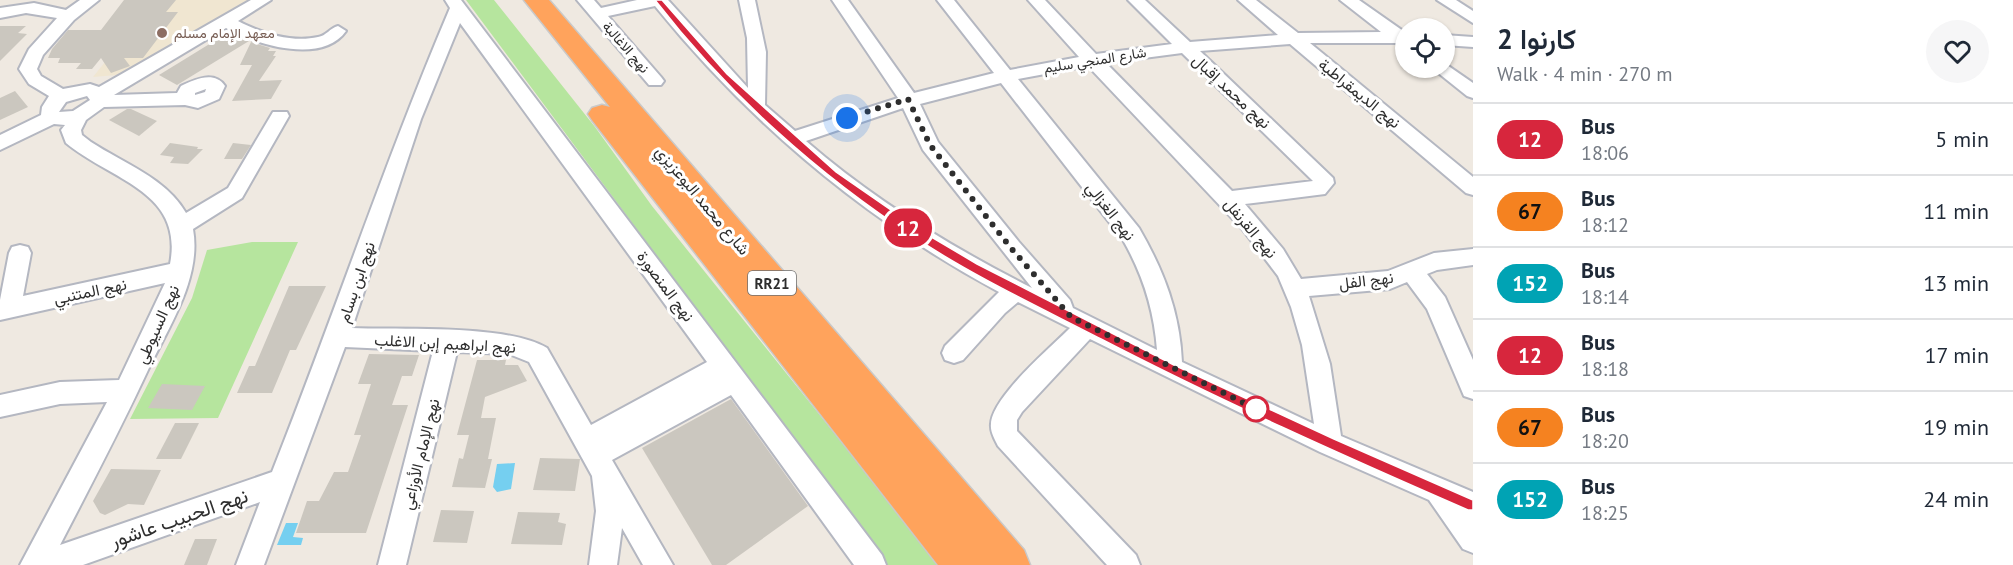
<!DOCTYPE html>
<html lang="en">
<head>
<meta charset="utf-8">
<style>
  :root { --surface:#fff; --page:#f6f6f7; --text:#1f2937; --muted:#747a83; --line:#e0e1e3 }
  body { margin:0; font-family:"PT Sans",Vazirmatn,sans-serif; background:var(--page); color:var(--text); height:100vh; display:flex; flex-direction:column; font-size:22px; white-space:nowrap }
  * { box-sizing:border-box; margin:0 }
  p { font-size:20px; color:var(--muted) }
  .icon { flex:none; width:33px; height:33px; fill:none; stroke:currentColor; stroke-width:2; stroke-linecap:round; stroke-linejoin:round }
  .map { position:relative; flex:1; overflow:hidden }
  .details { display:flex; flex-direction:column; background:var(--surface); width:540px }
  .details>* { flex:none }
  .badge { padding:0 12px; border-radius:20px; font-size:21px; line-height:39px }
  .fabs { position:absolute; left:1395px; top:18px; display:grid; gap:12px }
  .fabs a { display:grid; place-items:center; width:60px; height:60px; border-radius:50%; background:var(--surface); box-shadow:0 2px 4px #0004; font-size:30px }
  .you { position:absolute; width:30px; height:30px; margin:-15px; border:4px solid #fff; border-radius:50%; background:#1a73e8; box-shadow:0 0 0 9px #1a73e833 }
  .map>.badge { position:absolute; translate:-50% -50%; box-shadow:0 0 0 3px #fff }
  .round { display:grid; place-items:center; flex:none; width:63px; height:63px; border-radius:32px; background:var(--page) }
  .summary { display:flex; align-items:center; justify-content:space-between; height:102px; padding:0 24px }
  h1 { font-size:28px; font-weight:600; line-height:45px }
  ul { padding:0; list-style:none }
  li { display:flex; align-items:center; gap:18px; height:72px; padding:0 24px; border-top:2px solid var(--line) }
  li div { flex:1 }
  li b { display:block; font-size:22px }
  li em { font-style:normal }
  li .badge { min-width:66px; font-weight:700; text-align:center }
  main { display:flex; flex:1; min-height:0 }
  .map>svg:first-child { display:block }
  .education { fill:#f0e6d1 }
  .green { fill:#b6e59e }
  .water { fill:#75cff0 }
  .building { fill:#cbc7bf }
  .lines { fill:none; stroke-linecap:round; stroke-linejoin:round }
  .minor-casing { stroke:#b4b7c1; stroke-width:4 }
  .highway-casing { stroke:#c9c9c9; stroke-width:3 }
  .minor { fill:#fff; fill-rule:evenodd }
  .highway { fill:#ffa35c; fill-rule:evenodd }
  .line { fill:#d7263d; stroke:#fff; stroke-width:1.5 }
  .walk { stroke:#2e2e2e; stroke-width:6; stroke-dasharray:0 10.8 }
  .education-dot { fill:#8d6e63; stroke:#fff; stroke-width:2 }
  .stop-dot { fill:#fff; stroke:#d7263d; stroke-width:3 }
  .labels { text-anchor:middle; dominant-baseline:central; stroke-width:6; stroke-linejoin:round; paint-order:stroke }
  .far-education-label { font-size:14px; fill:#785e54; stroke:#fff; text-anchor:start }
  .far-street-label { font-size:14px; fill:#2e2e2e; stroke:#fff }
  .shield { fill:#fff; stroke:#6d6d6d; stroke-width:1.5 }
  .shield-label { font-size:15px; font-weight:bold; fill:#2e2e2e }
  .street-label { font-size:16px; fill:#2e2e2e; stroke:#fff }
  .near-street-label { font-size:20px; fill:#2e2e2e; stroke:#fff }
</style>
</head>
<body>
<main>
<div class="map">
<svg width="1473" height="565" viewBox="0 0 1473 565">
  <rect width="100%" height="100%" fill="#efe9e1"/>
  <path class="education" d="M155,0H252L140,67L117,75L93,77Z"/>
  <g class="green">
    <path d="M466,0H494L595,127L652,206L940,565H887Z"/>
    <path d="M252,242H298L218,418L130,419L192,298L207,250Z"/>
  </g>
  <g class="water">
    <path d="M515,463L511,489L497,492L493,487L497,464Z"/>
    <path d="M286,523H298L293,537L303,538L301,545H277Z"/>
  </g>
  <g class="building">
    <path d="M124,0H176L166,12H178L143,58H124L130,66L111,73L101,58L92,69H76L81,63H58L60,58H48L52,49L68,30H101Z"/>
    <path d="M0,26H26L18,33L27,34L0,61Z"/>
    <path d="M229,32L249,41L177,85L159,75Z"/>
    <path d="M251,42L270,48L268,51H276L273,56H276L259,81L282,80L271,99L232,101L252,65H240Z"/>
    <path d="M15,91L28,107L0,120V98Z"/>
    <path d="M127,109H131L157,121L139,136L109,120Z"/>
    <path d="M170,143L198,147L197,149H203L188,164L170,163L174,157L160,155Z"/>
    <path d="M233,143L251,145L242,159H224Z"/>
    <path d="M289,286H326L296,350H290L272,393H237L249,366H255Z"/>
    <path d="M369,354L419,355L412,376H402L392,405H408L366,533H296L307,501H319L334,472H348L361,435H354L371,384H358Z"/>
    <path d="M477,360H506L505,365H518L527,381L485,397L481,418H496L488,459H492L485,488L452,487L459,458L463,459L469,435H457Z"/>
    <path d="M162,384L205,386L192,410L148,408Z"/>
    <path d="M731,399L808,506L726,565H712L642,448Z"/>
    <path d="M175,423H199L181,459H156Z"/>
    <path d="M540,458L580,459L575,491L533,490Z"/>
    <path d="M111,469L161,470L144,505L128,504L105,515L100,513L93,501Z"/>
    <path d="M441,510L474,511L467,543L433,542Z"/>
    <path d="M518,512L560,513L558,522L566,524L562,545L511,544Z"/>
    <path d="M195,539H217L207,565H184Z"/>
  </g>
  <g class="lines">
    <defs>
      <g id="minor">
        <path d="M80,0H99L74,20L43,55L37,69L41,76L63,89L90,84L99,87L251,0H271L238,21C261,33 292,43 318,37C326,36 330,28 338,26L346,31C322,65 257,45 226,28L114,95L177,93L181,86C194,80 214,70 225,86L219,99L198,108L185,105L104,107L86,120L81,130L82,135L91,142C123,163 166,178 186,213L228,188L273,112H287L289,116L242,198L193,229C202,278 168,328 148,370C121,428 90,487 60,545L272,472C333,318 385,161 450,8L445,0H461L882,555L886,565H854L731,395L612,460L673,565H643L622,528L617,565H589L596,511L592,476L529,362L509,354L457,352L406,565H378L433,351L345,347L264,565H236L260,502L83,565H20L107,402L60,404L0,417V395L60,382L119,380L165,283L0,320V300L9,253L12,247L20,245L28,247L31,253L23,296L170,264C184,191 112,181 66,143L61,130L65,125L54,124L0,150V135L41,115L42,107L49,96L29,84L19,69L29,49L57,18L26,13L0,18V8L34,3L66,10ZM460,23L707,362L591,425L547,348C506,324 402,330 352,328L421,119ZM206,89L205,92L195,95V93ZM87,96L90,100L73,111L59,112L66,102Z"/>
        <path d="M577,0H594L601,8L637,0H668L748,88L747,38L739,0H755L766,52L765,105L795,131L898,98L832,0H848L914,93L994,73L937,0H954L1010,70L1079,57L1028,0H1045L1096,54L1172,44L1128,0H1145L1190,42L1278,35L1238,0H1256L1298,33L1381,32L1340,0H1359L1406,33V43H1310L1473,177V195L1466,193L1290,44L1200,51L1333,178L1334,183L1325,194L1245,204L1283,249L1301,279L1388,271L1434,253L1473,249V265L1437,270L1427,274L1445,297L1473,360V399L1464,396L1427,309L1407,282L1390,289L1309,296L1330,364L1341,436L1473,492V553L1463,549L1429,500L1320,452L1090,339L1022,412L1017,420V431L1136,555L1140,565H1107L998,446C995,440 990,432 991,424C992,397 1050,348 1070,328L1018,302L1005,313L963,360L954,363L945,360L942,353L945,346L999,292C865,220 750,123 655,6L608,16L661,77L664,81L661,85H649ZM1182,53L1313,181L1232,191L1106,63ZM1088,66L1243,230L1278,276L1291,307L1302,345L1314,424L1182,362C1180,313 1164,271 1139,228L1018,79ZM1001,83L1123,240C1143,275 1154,310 1157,350L1073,308L1070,300L1019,242L938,142L920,104ZM903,108L923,150L1032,288C953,248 874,200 806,141Z"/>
        <path d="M1437,0H1456L1473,11V23Z"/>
        <path d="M1444,35L1473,37V47L1444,45Z"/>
        <path d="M1444,63L1473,83V98L1467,96L1432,68H1444Z"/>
      </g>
      <path id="highway" d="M524,0H549L1024,550L1030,565H938L592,120L588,114L592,108L602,105L610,107Z"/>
    </defs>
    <use href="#minor" class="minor-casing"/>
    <use href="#highway" class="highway-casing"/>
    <use href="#minor" class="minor"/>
    <use href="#highway" class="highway"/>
  </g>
  <path class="line" d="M655,0H662L727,74L836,172L923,232L977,264L1174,365L1334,439L1473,500V510H1468C1344,456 1221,401 1101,339C1039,307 975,277 917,239C818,175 727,93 655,0Z"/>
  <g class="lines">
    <path class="walk" d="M847,118L908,99L930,145L1011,248L1071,317L1256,409"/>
  </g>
  <circle class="education-dot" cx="162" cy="33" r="6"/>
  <circle class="stop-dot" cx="1256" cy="409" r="12"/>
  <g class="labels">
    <g class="far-education-label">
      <text x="174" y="33">معهد الإمام مسلم</text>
    </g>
    <g class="far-street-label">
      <text transform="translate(626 47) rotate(49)">نهج الاغالبة</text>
      <text transform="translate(1095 60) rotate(-9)">شارع المنجي سليم</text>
    </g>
    <rect class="shield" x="748" y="271" width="48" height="24" rx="4.5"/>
    <g class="shield-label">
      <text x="772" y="283">RR21</text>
    </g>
    <g class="street-label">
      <text transform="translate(1232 91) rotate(43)">نهج محمد إقبال</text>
      <text transform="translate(1360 93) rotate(39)">نهج الديمقراطية</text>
      <text transform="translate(703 200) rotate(50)">شارع محمد البوعزيزي</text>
      <text transform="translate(1111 211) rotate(52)">نهج الغزالي</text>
      <text transform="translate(1251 228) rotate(50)">نهج القرنفل</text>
      <text transform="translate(1366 280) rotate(-7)">نهج الفل</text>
      <text transform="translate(356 282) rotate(-71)">نهج ابن بسام</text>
      <text transform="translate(666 286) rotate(53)">نهج المنصورة</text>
      <text transform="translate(90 291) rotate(-12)">نهج المتنبي</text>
      <text transform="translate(157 324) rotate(-66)">نهج السيوطي</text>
      <text transform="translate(445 343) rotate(3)">نهج ابراهيم إبن الاغلب</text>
      <text transform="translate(420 454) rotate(-76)">نهج الإمام الأوزاعي</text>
    </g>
    <g class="near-street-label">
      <text transform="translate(179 518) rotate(-19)">نهج الحبيب عاشور</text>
    </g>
  </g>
</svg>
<div class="fabs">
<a><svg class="icon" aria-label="locate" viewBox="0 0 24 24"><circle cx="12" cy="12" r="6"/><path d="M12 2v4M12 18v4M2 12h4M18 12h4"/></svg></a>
</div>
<div class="you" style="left:847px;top:118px"></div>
<b class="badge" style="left:908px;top:228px;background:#d7263d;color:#fff">12</b>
</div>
<section class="details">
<div class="summary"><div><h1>كارنوا 2</h1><p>Walk · 4 min · 270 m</p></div><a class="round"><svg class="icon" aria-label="heart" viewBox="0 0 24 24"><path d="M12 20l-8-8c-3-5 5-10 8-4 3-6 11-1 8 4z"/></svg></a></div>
<ul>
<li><span class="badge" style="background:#d7263d;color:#fff">12</span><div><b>Bus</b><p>18:06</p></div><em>5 min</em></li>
<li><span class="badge" style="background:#f58220;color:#111">67</span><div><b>Bus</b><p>18:12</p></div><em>11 min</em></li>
<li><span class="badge" style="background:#00a3b4;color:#fff">152</span><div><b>Bus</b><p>18:14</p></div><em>13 min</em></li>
<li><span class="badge" style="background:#d7263d;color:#fff">12</span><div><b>Bus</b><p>18:18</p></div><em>17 min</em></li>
<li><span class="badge" style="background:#f58220;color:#111">67</span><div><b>Bus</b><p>18:20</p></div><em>19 min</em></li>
<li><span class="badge" style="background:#00a3b4;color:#fff">152</span><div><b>Bus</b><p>18:25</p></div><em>24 min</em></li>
</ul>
</section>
</main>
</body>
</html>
